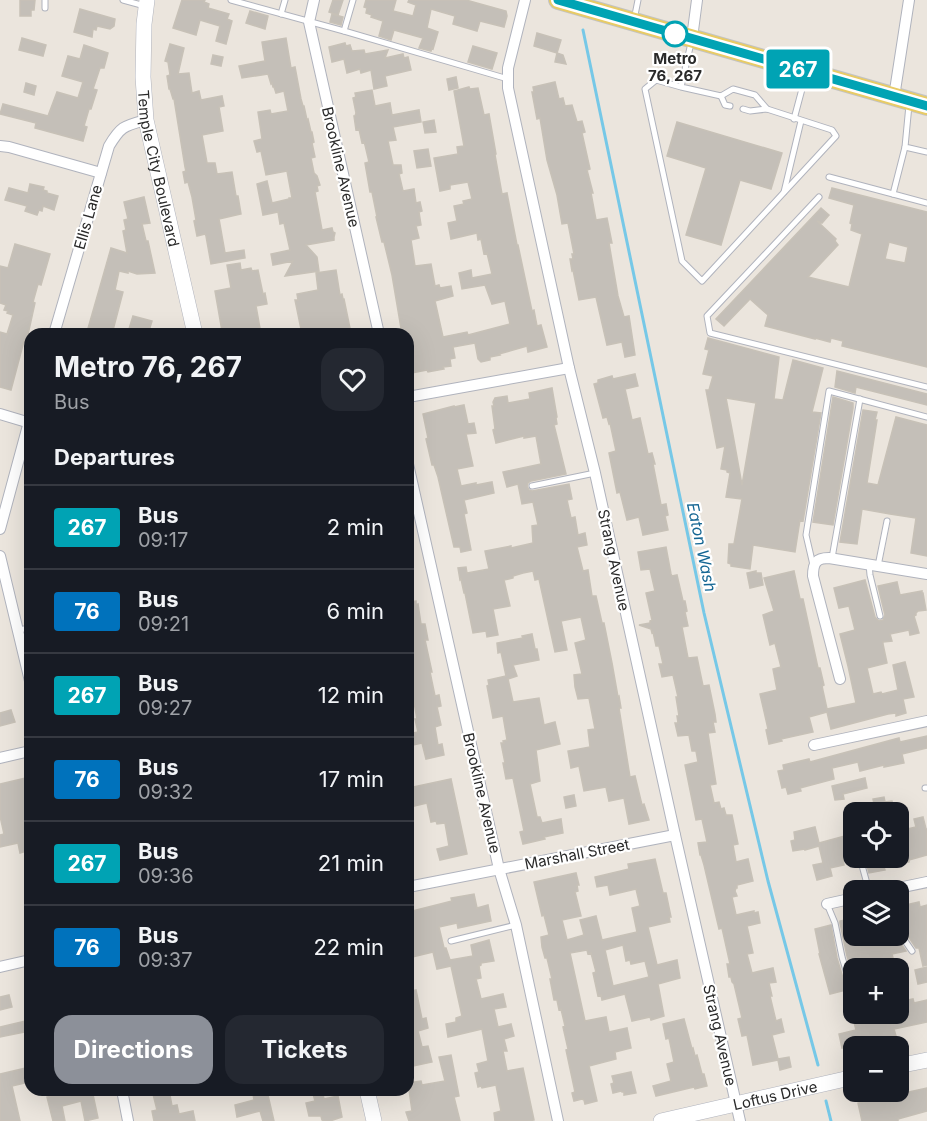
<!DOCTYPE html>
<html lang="en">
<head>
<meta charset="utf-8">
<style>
  :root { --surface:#171b24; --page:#242831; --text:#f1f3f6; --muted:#9ea1a6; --line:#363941; --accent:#8c9099 }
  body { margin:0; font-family:Inter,sans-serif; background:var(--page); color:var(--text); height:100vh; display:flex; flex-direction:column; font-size:22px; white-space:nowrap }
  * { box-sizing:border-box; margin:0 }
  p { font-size:20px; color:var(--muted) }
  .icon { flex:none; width:33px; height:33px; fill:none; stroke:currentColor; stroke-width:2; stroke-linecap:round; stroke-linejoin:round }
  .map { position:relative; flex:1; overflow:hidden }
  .panel { position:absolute; left:24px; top:328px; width:390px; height:768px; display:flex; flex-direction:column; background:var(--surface); border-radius:18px; box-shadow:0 6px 24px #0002 }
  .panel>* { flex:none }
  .badge { padding:0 12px; border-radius:4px; font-size:21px; line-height:39px }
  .controls { position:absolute; left:843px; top:802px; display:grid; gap:12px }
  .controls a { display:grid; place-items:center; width:66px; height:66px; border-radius:12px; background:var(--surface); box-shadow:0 6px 24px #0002; font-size:30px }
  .map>.badge { position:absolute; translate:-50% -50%; box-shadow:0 0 0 3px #fff }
  h2 { padding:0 30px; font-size:22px; line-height:54px }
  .round { display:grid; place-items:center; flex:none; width:63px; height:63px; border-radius:18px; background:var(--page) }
  .summary { display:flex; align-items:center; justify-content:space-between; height:102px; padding:0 30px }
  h1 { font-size:28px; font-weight:700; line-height:45px }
  .button { display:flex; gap:12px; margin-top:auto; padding:12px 30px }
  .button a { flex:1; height:69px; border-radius:18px; background:var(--accent); color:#fff; font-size:24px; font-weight:700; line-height:69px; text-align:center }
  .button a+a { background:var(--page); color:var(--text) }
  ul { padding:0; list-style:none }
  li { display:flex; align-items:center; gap:18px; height:84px; padding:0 30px; border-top:2px solid var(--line) }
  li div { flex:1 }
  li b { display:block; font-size:22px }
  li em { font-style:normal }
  li .badge { min-width:66px; font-weight:700; text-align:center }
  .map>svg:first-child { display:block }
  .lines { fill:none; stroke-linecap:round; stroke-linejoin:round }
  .stream { stroke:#76c8e7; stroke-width:3 }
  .building { fill:#c4bfb8; stroke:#c7c1b7; stroke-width:1.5; fill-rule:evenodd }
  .service-casing { stroke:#b0b3bd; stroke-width:7 }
  .minor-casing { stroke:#b0b3bd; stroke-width:12 }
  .secondary-casing { stroke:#b0b3bd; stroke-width:16 }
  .primary-casing { stroke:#c3c3c3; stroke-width:20 }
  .service { stroke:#fff; stroke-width:5 }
  .minor { stroke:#fff; stroke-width:10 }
  .secondary { stroke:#fff; stroke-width:15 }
  .primary { stroke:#e8cb65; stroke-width:18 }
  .line-casing { stroke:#fff; stroke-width:14 }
  .line { stroke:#00a3b4; stroke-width:9 }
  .stop-dot { fill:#fff; stroke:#00a3b4; stroke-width:3 }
  .labels { text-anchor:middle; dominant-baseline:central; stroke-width:4.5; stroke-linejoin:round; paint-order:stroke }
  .stop-label { font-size:15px; font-weight:bold; fill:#2a2a2a; stroke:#fff }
  .street-label { font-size:15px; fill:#2a2a2a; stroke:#fff }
  .water-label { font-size:16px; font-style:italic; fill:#156693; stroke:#fff }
</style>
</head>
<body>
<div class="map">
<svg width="927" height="1121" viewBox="0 0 927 1121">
  <rect width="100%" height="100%" fill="#ebe5dd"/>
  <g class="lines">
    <g class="stream">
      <path d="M583,30L704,613L768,881L818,1065"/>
      <path d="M826,1101L831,1121"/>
    </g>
  </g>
  <g class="building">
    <path d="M20,0H35L34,10H31V16H20Z"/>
    <path d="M182,0H205L204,2L209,4L208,8L229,14L227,19L232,21L226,44L216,41L220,26L200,20L196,35L173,28Z"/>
    <path d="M333,0H343L338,15L329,12Z"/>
    <path d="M366,0H396L393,11L413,16L416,5L408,2L409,0H466L506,11L507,16L504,27L480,21L477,31L453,24L455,16L431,9L427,28L438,32L433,49L432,48L431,51L419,48L423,38L394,30L391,40L379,36L383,21L371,17L372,15L366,13L367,8L364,7Z"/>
    <path d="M80,9L115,19L114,26L110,29L97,26L96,30L93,29L92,37L74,32Z"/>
    <path d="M250,11L268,16L265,29L246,23Z"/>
    <path d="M332,14L343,17L341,25L330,22Z"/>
    <path d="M537,33L561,40L557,53L563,55L566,64L555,62L557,53L534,46Z"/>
    <path d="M22,38L46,45L43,56L19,50Z"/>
    <path d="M286,38L291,68L295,67L301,99L303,106H304L307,120L308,119L311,132H312L314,142L312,143L315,157L311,158L314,173L317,176L320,185L317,186L318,191L315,192L322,230L332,228L333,232L335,233L334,237V240L306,245L317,257L319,271L285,276L293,261L273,265L271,254L290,250L284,223L280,224L278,212L263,215L257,184L267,181L272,203L289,199V198H292L287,171L266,175L261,151L257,152L254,141L262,139L258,112L270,110L271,114L288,111L284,91L276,93L274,87H273L272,83L271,84L268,74L242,78L239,66L265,61L262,42Z"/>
    <path d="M345,43L346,46L350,45L352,51L364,50L365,54L388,50L385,58L403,54L404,58L408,57L411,70L385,76L387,86L374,89L371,70L361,73L360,69L347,73L344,59L332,62L329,47Z"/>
    <path d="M170,44L184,48L178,74L189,73L192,93L199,91L201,100L222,96L224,106L219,107L223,131L202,135L207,163H215L217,174L232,172L236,196H238L241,214L219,219L225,253L244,250L245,258L211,264L206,236L205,234L197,236L194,221L196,220L192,197L188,182L185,183L183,172L186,171L185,167L174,99H173L170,89H169L167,76L170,75L168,62L165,61Z"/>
    <path d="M84,45L108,53L104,68H100L93,89L97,90L91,109H89L84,126L87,127L83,141L35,128L36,123L0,114L3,104L48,116L57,92L78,98L83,82L62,76L68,56L80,59Z"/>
    <path d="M473,46L497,53L492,69L468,62Z"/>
    <path d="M213,55L223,57L221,66L211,64Z"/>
    <path d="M456,77L458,88L449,90L447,79Z"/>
    <path d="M555,82L559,99L563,98L565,106L572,105L577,122L582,121L585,132L582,133L590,169L587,170L593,193H591L596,220L607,218L612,243H609L618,296L624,317L629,316L635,355L625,357L622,342L607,345L596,297L579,300L573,270L572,271L570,259H573L572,254H574L568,223L562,224L557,195L547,160L540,118L537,119L532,92H534L533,87Z"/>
    <path d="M26,83L36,86L34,95L24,92Z"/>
    <path d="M469,87L470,89L478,88L484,115L489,114L496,154L495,155L502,194L507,193L517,245H518L532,311L534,310L537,326L541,325L547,347L528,352L527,346L499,354L500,355L490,357V360L481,362L478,359L475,343L453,347L455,358L450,359L451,366L443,367L444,369L428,372L427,370L411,373L408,354V334H402L392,275L384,242H382L376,217H377L372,192H370L365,163L369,162L365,145L364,142L362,143L359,129L356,130L354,116H355L356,113L353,98L356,97L355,93L372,90L375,106L390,103L392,115L419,110L421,122L393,127L396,140L388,141L393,165H401L402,173L399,174L403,191L414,189L416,203L420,202L422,211L419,212L421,225L416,226L419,238L411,240L415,266L431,264L435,286L439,285L440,288L451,286L453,296L435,301L443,337L467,332L468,335L510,324L505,301L492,304L485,285L462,289L459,273L471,270L472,278L492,274L487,253L484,254L481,239L478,240L477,233L451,239L448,223L457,221L454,206L464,204L463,201L472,199L468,182L450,185V189L440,191L434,158L458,154L457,147L464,146L454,91Z"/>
    <path d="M434,120L436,132L425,133L423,122Z"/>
    <path d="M677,122L782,153L771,189L740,180L721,245L686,235L706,168L667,156Z"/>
    <path d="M428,149L431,166L417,168L414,151Z"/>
    <path d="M30,184L44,187L43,190L47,191V193L58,196L54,210L43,206L42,211L39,210L37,215L25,211L27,206L5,200L9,188L28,193Z"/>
    <path d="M832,188L927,212V367L842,346L843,341L831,338L830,342L815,338V339L765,326L768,315L750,299L724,326L716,319L821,208L829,215L822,223L817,221L836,239L835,241L838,245L808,277L849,287L862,234L851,230L852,224L850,223L854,205L829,198ZM889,242L908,247L905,263L885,259Z"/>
    <path d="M144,197L150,223L142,224L146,241H148L155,273L137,274L128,271V273L119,271L118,276H116H118L115,290L123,292L112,334H90L91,333L87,332L111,248L127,253L123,231L126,230L124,220L128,219L124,202Z"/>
    <path d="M15,244L50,254L41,285L38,284L33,302L35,303L29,330L26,341H24L11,390L0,387V332L7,334L13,315L7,313L8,311L4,310L6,305L0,303V266L8,268Z"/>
    <path d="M240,263L241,270L251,268L252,271L258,270L263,294L265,293L267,304L256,306L261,334H247L246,330L225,333V330L222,331L215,291L231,288L227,265Z"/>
    <path d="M336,270L340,295L342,294L343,299H344L351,333L343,334H302L295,300H298L297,294L318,290L316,273Z"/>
    <path d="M133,316L152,321L148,334L129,329Z"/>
    <path d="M708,338L779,357L774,399L783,400L793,360L823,368L812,412L821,413L803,521L800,520L795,552L753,545L750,569L731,566V564L728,563L729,544H734L742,499L726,497L730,473L727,472V470L721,469L725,446L717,448L706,390H709L713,376L703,374L709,350L705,349ZM726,398L756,403L742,485L733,435Z"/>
    <path d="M837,371L927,394V405L856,387L855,393L835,387Z"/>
    <path d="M635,374L638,386L625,389L632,420L640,418L648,454L652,453L655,464H653L661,505L666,504L668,515L665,516L668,530L643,535L639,517L627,520L620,492L617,493L609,453L616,451L610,423L609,424L607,417L603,418L594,384L598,383V380L612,376L613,379Z"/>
    <path d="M552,388L557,417L556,418L557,424L554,425L566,474L531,481L528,483L527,486L529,490L532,491L569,484L572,499L567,500L571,518L575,517L578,535L585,533L587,545L577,547L583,571L588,570L592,596H596L602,623H604L612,663L618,697L619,696L621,708H619L630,777L635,776L642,805L644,804L649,820L629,824L624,798L609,801L606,787L584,791L579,766L571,768L568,751L590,747L588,730L595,729L589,698L578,699L575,687L574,675L582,674L575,643L586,640L581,617L561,621L567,650L555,652L539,579L535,580L533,571L523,573L513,576V578L504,580L510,606L493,609L498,635L487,637L486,631L473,633L465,593H464L461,579L460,580L458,568L466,567L467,573L489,569L485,551L511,546V548L533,543L532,526L538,525L533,502L522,504L518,484L507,487L503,472L541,464L536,436L524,438V436L496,443L493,430L495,429L492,406H494L493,402L495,398L507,396L508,403L530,399L529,393Z"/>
    <path d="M833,397L853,403V408L833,525L813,522Z"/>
    <path d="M464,405L468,424L474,423L476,433L466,434L473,466L457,469L461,486L476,483V485L492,482L494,493L464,500L467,513L464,514L471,550L461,552L460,547H454L438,477L434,465H432L426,439L428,438L423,414L454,406V407Z"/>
    <path d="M863,410L877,412L875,420H877L867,483L878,485L896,417L927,425V556L911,553L916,518L890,514L862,509L857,544L840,542Z"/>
    <path d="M666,547L671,574L672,576L677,575L683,601H685L687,611L685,612L688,626L682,627L688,658L697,657L703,686L709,685L715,714L716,722H713L715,732L708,733L716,784L710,785L714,803L719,802L721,809L724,808L726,815H732L738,844L733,845L736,862L748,859L753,881L737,885V888H736L735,891L737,896L732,897L736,915L754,911V913L758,912L760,923L747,926L753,953L747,954L752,973L773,968L776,982L769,983L772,996H770L776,1021L781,1019L784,1032L772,1035L778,1059L789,1057L791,1067L780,1070L778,1060L753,1065L747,1035L742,1036L738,1019L742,1018L734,984L732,982L731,977H729L727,964H730L722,928L719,929L704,865L701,855H700L698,843L707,842L702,819L696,820L685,765L698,762L696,751H692L689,735L678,736L675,723H678L677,716H679L676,697H678L673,675L662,677L659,664H663L659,646H656L653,632L652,633L651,629L639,625L650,623V621L652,620L646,593L655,591L650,569L641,570L638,552Z"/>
    <path d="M756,571V573H761L763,585L750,588L747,573Z"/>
    <path d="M794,571L800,599H803L818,668H820L824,685L822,686L827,709L856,703L848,666L840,634L855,630L849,606L839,608L834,588L865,580L875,617L879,621L883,620L885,615L878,586L897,582L900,595L922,591V593H923L926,610L918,611L916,613V615L914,616L919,633L910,635L909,630L890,634L892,641L883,642V644L887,663L867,668L873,694L881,692L882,694L898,690L893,665L905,662L914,697L903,699L906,713L896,716V713L888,714L831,729L827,712L809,717L813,732L781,739L782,741L769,744L766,730L768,729L760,694L777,690L773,669L781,667L775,643L770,645L763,615L774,611L764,578Z"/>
    <path d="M416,601V605L418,604L421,624H425L428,640H425L432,672H430L435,696L439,695L441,706L437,707L441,725L435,727L438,745L442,744L444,755L426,759L422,743L408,746V734L418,732L415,719H417L411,685H408V602Z"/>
    <path d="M532,634L535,649H537L539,660L513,665L517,676L508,679L513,702L539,698L544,725L555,722L560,744L536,750L540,781L530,784L537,817H540L542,823L561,819L563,833L544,837L545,839L523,844L520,832L524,831L513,778L506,779L503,763H505L501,743H504L503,741L507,740L503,716L493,718L487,686L489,685L488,680L506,676L501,652L498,653L497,643L523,638L522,636Z"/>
    <path d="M11,710L15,722L0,726V713Z"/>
    <path d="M927,736V748L902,754L904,763L884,767V765L860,771L858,762L832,768L834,779L800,788L801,791L788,794L786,787L782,788L778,771L784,770L783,765L809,759L810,762L899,738L900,742Z"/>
    <path d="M30,777V850L20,853L18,843L0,847V835L4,834L0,816V784Z"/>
    <path d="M865,778L867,788L843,794L844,799L835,800L832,786Z"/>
    <path d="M451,779L467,854L440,860L437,849L449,846L445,823L437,824L436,821L431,822L427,803L414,806L412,797L408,798V788Z"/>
    <path d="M574,795L576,806L566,808L564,797Z"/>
    <path d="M884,797L885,802L892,801L894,813H876L873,799Z"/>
    <path d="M923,817L926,829H927V855L909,860V862L884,867L885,870L869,873L865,858H898V831L916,827L914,819Z"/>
    <path d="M815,827L819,843L845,836L849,855L842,856L844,865L830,868L832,876L817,880L813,865L823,863L819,846L805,850V849L793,851L791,841L795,840L794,832Z"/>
    <path d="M655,859L663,893H666L671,917H669L670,922L648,927L657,965L677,960L680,978L658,984L664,1016L651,1020L650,1017L632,1021L625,994L602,1000L601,995L598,996L593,973L596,972L591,953L588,954L587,950L570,953L585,1021L606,1017L609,1032L627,1028L631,1048L615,1052L616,1059L589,1066L597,1101L585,1104L584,1100L582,1099L574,1101L572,1093L575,1092L566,1050L568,1049L563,1027L565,1026L561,1009L559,1010L557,1000H554L550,979H552L547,958H545L542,947L541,937L549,935L544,915L542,916L534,882L576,873L579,885H577L578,891L575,892L581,916L562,920L567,940L584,935L580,920L596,916L602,940L637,932L632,908L640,906L636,889L610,895L608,885L597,887L595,877L629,869L628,864ZM623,945L626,961L630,960L631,964L645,961L649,977L613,986L605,950Z"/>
    <path d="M474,894L477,908L488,905L491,921L458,928L457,923L439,927L444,948H446L450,960L473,956L471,945L489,940L494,961L481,963V965L479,966L481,978L476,979L481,999L503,994L506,1007L494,1009L498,1027L511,1024L514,1036L504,1039L507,1051H503L507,1071L523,1068L534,1120L528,1121H495L494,1113L501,1111L496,1085L482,1088L481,1086L478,1087L475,1073L479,1072L477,1064L488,1061L482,1029L448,1037L446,1024L456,1022V1018L462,1016L451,966L437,969L433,952L408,958V912L452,901L451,898Z"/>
    <path d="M919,902L920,907L927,905V965L923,966L919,948H916L908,936L901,906Z"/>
    <path d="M854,918V936H898L899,941L906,951L892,954L893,958L880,961L881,963L854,969V988L830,994L819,954H820L815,929L831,925L837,958L843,978L845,981L849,982L852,980L853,976L847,956L840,923V921Z"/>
    <path d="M927,967V982L918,984L915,970Z"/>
    <path d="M416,990L422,1019L426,1018L428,1028L418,1031L422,1047L428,1046L432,1062L408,1067V992Z"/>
    <path d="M9,995L12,1007L0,1010V997Z"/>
    <path d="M913,999L914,1003L927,1000V1022L894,1029L896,1036L842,1048L839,1034L856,1030L852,1014H874L876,1021L896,1016L895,1014H898V1002Z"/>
    <path d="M684,1019L692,1049L693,1048L695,1056L697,1055L702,1074H704L707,1086L695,1089L694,1087L656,1096L653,1086L671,1081L667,1064L674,1062L669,1038L666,1039L663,1024Z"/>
    <path d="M30,1020V1031L0,1037V1027Z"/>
    <path d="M451,1055L459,1096L454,1097L460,1121H409L406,1112L412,1111L408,1083L421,1081L422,1085L445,1081L439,1057Z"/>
    <path d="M26,1068L29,1082L12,1086L20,1121H0V1074Z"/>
    <path d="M631,1072L636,1093L624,1095V1092H622L621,1091L613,1093L611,1084L614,1083L612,1076Z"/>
    <path d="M927,1088V1111L898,1119V1121H862L858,1103Z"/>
    <path d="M56,1090H92L98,1118L85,1121L81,1101L62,1106L65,1121H53L47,1097L56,1095Z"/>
    <path d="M152,1090H169L172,1106L177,1105L179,1114L193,1111L195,1121H154L152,1111L157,1110Z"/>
    <path d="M312,1090H322L324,1099L338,1096L342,1117L330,1121H325L322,1120L321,1116H309L306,1103L315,1101Z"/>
    <path d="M267,1091L274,1121H263L260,1111L237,1117L235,1105L254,1100L253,1094Z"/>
  </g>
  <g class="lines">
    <defs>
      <g id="service">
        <path d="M123,0L145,6"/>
        <path d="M231,0L344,31L508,79"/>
        <path d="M45,8V0"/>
        <path d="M281,14L285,0"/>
        <path d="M634,20L638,0"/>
        <path d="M344,31L353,0"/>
        <path d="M681,87L656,80L645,89L682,261L702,281L836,136L832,130L767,109L755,95L733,89L721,96L681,87L691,43"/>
        <path d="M721,96L725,105L730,106"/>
        <path d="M909,105L905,147L927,152"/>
        <path d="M743,109L750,111L767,109"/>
        <path d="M794,119L806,74"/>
        <path d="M905,147L893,194L927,203"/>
        <path d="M829,177L893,194"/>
        <path d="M784,192L801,121"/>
        <path d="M819,197L707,316L710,333L927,387"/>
        <path d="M532,486L595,473"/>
        <path d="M832,558L860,399"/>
        <path d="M869,564L870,575L880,616"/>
        <path d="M813,565L806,535L829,391L927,417"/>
        <path d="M878,566L887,521"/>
        <path d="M18,630L30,628"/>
        <path d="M925,788H927"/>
        <path d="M851,816L854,826"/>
        <path d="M860,858L869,891"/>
        <path d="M827,904L835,923L842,957L848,977"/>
        <path d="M898,915L903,938L912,951"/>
        <path d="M451,941L516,925"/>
      </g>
      <g id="minor">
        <path d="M314,0L309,22L379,334"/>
        <path d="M525,0L508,68V88L569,368L595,473L675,835L740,1121"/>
        <path d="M692,38L697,0"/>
        <path d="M894,97L909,0"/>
        <path d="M0,146L9,147L101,173"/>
        <path d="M54,334L109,146C121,126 124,126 146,120"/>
        <path d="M408,397L569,368"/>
        <path d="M0,414L30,423"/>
        <path d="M408,464L499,869L516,925L558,1121"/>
        <path d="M0,529L30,418"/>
        <path d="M0,556L30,681"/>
        <path d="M840,679L813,576C813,563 816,558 829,558L927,574"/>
        <path d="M814,745L927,721"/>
        <path d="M0,758L30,751"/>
        <path d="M408,887L675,835"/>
        <path d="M884,891L927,882"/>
        <path d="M827,904L854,898"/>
        <path d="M0,967L30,960"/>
        <path d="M122,1090L128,1121"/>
      </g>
      <g id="secondary">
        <path id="s1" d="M147,0L144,24L143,77L146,120L195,334"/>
        <path d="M898,1066L927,1060"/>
        <path d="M367,1090L374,1121"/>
        <path id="s2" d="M661,1121L854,1077"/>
      </g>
      <path id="primary" d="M558,0L927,106"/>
    </defs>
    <use href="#service" class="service-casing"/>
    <use href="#minor" class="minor-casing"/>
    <use href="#secondary" class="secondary-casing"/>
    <use href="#primary" class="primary-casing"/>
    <use href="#service" class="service"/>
    <use href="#minor" class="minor"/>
    <use href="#secondary" class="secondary"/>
    <use href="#primary" class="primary"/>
  </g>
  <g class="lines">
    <defs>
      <path id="line" d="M558,0L927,106"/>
    </defs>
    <use href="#line" class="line-casing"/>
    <use href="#line" class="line"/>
  </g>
  <circle class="stop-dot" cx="675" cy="34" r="12"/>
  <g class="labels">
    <g class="stop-label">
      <text x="675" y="58">Metro<tspan x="675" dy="17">76, 267</tspan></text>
    </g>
    <g class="street-label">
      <text transform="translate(341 167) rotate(77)">Brookline Avenue</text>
      <text stroke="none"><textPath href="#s1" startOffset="170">Temple City Boulevard</textPath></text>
      <text transform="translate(88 217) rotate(-74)">Ellis Lane</text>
      <text transform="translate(614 560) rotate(78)">Strang Avenue</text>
      <text transform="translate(482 793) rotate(77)">Brookline Avenue</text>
      <text transform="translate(577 854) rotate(-11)">Marshall Street</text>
      <text transform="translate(720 1035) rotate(77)">Strang Avenue</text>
      <text stroke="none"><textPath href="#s2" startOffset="117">Loftus Drive</textPath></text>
    </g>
    <g class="water-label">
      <text transform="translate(702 547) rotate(78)">Eaton Wash</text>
    </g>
  </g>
</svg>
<div class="controls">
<a><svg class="icon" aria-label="locate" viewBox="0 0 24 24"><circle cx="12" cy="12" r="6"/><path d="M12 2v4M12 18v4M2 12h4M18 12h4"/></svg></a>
<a><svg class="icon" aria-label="layers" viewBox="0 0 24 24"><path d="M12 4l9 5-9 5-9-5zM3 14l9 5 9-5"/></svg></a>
<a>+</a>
<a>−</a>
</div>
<b class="badge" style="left:798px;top:69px;background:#00a3b4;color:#fff">267</b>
<section class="panel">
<div class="summary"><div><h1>Metro 76, 267</h1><p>Bus</p></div><a class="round"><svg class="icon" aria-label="heart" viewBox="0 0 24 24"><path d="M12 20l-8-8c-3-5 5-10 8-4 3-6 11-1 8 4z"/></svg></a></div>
<h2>Departures</h2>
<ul>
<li><span class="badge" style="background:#00a3b4;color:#fff">267</span><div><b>Bus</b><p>09:17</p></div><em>2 min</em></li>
<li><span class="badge" style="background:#0072bc;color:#fff">76</span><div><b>Bus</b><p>09:21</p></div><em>6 min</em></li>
<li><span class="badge" style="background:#00a3b4;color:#fff">267</span><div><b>Bus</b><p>09:27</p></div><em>12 min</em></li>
<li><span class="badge" style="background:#0072bc;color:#fff">76</span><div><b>Bus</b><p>09:32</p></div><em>17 min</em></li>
<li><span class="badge" style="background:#00a3b4;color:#fff">267</span><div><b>Bus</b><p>09:36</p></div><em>21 min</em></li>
<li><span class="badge" style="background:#0072bc;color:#fff">76</span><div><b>Bus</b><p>09:37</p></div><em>22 min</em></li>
</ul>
<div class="button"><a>Directions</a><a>Tickets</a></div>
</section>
</div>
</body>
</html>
